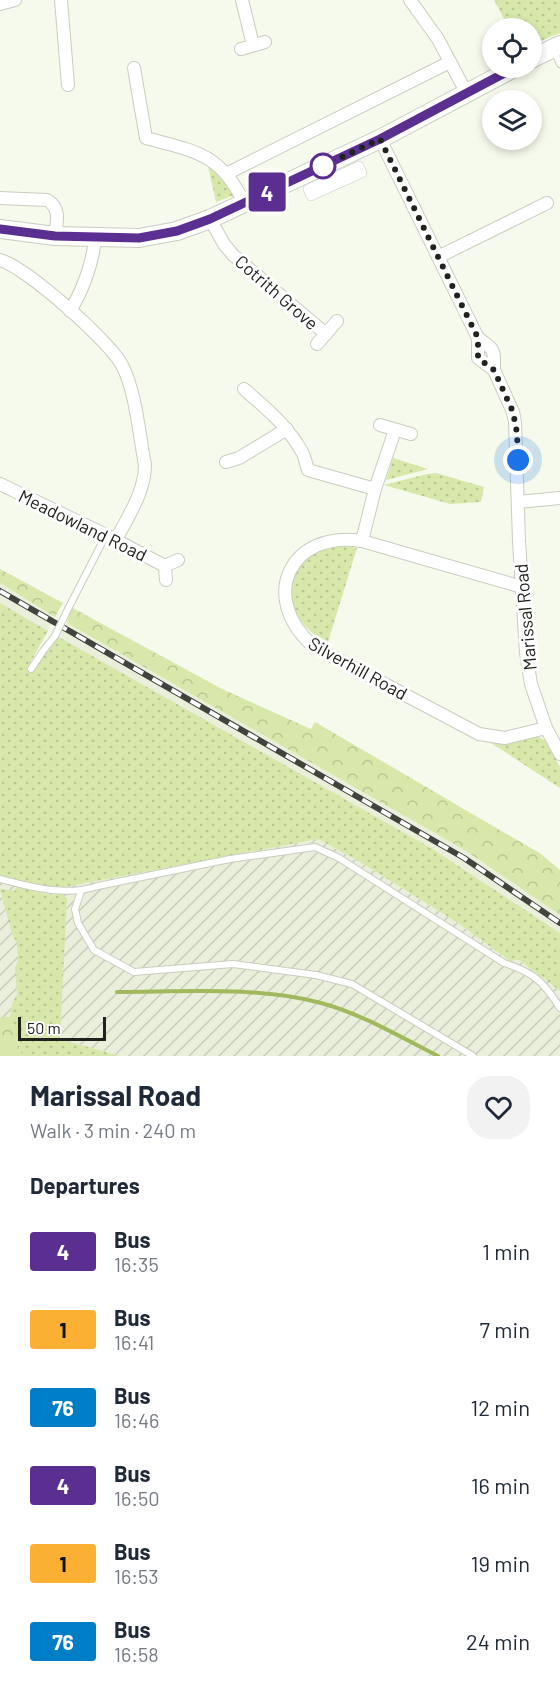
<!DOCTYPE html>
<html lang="en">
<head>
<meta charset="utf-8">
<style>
  :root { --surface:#fff; --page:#f2f2f3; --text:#1f2937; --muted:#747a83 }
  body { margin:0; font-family:Barlow,sans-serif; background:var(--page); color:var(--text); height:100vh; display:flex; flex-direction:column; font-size:22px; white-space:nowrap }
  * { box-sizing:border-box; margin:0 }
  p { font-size:20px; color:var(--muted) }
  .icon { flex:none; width:33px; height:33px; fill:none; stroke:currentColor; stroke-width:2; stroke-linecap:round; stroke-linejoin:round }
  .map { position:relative; height:1056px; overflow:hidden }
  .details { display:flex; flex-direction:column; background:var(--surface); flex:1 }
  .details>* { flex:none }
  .badge { padding:0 12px; border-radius:4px; font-size:21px; line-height:39px }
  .fabs { position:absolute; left:482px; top:18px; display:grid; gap:12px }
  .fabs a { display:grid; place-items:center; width:60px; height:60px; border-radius:50%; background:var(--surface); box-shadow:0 3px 9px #0003; font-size:30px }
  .scale { position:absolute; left:18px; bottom:15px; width:88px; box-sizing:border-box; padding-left:6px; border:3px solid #20221d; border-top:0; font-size:16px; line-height:21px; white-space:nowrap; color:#20221d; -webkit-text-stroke:4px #fff; paint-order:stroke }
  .you { position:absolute; width:30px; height:30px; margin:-15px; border:4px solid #fff; border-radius:50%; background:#1a73e8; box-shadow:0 0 0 9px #1a73e833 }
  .map>.badge { position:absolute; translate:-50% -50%; box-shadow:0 0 0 3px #fff }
  h2 { padding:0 30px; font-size:22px; line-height:54px }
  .round { display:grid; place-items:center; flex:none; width:63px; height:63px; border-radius:24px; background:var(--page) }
  .summary { display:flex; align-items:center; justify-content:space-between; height:102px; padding:0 30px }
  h1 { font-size:28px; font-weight:700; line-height:45px }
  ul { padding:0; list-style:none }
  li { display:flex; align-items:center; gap:18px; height:78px; padding:0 30px }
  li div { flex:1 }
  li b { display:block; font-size:22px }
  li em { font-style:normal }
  li .badge { min-width:66px; font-weight:700; text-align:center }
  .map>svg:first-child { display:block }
  .built { fill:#e9efdb }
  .industrial { fill:url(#industrial-furrows) }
  .green { fill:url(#green-dots) }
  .forest { fill:url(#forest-crowns) }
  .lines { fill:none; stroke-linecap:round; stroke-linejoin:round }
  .stream { stroke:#a1b85c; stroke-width:4 }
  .service-casing { stroke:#c9cdc0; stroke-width:8 }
  .pedestrian-casing { stroke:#c9cdc0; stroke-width:10 }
  .minor-casing { stroke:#c9cdc0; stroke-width:14 }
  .secondary-casing { stroke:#c9cdc0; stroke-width:20 }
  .service { stroke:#fff; stroke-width:6 }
  .pedestrian { stroke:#fff; stroke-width:9 }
  .minor { stroke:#fff; stroke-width:12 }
  .secondary { stroke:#fff; stroke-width:18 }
  .rail-casing { stroke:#41433d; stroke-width:6 }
  .rail { stroke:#fff; stroke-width:4; stroke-dasharray:11; stroke-linecap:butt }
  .service-bridge-casing { stroke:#c9cdc0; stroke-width:8; stroke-linecap:butt }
  .service-bridge { stroke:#fff; stroke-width:6 }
  .line-casing { stroke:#fff; stroke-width:14 }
  .line { stroke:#5b2e91; stroke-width:9 }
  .walk { stroke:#20221d; stroke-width:6; stroke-dasharray:0 10.8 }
  .stop-dot { fill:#fff; stroke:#5b2e91; stroke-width:3 }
  .labels { text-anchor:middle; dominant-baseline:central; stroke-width:6; stroke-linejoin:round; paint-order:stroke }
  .street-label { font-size:18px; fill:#20221d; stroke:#fff }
</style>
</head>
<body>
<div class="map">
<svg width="560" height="1056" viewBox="0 0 560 1056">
  <defs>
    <pattern id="industrial-furrows" width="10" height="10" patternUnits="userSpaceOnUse" patternTransform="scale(1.5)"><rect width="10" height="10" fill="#e9efdb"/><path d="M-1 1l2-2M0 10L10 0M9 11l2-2" fill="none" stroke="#c8cdbc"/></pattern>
    <pattern id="green-dots" width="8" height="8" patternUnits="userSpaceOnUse" patternTransform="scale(1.5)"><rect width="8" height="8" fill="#d7e8aa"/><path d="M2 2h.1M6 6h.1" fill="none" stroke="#b8c792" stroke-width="1.8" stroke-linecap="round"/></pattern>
    <pattern id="forest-crowns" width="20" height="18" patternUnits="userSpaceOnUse" patternTransform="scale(1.5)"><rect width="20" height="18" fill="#d7e8aa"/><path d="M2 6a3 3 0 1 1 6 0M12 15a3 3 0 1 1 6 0" fill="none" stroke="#b8c792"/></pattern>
  </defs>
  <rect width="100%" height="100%" fill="#f5faec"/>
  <g class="built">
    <path d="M0,583L55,617L48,631L0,603Z"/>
    <path d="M67,623L466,851L560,915V933L433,849L59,637Z"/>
  </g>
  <path class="industrial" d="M318,839L360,862L458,923L510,961L519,960L560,991V1056H120L60,1039L62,987L12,1004L10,1017H0V875L50,888L65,887Z"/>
  <g class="green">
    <path d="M494,0H560V33L531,45V28H509Z"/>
    <path d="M207,162L237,194L216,202Z"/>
    <path d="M393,458L428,469L386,480Z"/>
    <path d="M436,473L484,487L481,502L450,504L384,485L427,474Z"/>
    <path d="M345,545L357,548L328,642C294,628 277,589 306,560C316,550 331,547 345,545Z"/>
    <path d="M0,603L48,631L31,661L36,665L59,637L433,849L560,933V991L519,960L510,961L458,923L360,862L318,839L65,887L50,888L0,875Z"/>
    <path d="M537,736L546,741L560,767V788L488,741Z"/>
    <path d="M16,887L50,895L64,894V897H67L60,1039L120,1056H22L10,1017L12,1004L17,994L15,968L18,961L17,943L12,934L0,889L15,891Z"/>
  </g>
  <g class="forest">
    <path d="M0,569L63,603L55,617L0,583Z"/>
    <path d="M71,607L224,690L311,729L315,722L541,854L560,870V915L466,851L67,623Z"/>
    <path d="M0,1017H10L22,1056H0Z"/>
  </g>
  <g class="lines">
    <path class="stream" d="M117,992C180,992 261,986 321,1003C362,1014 400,1037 438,1056"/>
    <defs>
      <g id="service">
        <path d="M553,49L560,64"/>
        <path d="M69,607L106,535"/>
        <path d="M31,669L43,651"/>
        <path d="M0,879C32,887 65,897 98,886L230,859L315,847L339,858L504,963C533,972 544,982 560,1008"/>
        <path d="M81,891L75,909L78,923L94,950L134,972L233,964L316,975L352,984L473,1056"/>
      </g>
      <path id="pedestrian" d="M359,166L362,173L311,196L308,189Z"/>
      <g id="minor">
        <path d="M61,0L68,85"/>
        <path d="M242,0L253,45"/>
        <path d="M410,0L438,39L467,94"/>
        <path d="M0,4L15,0"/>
        <path d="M241,49L265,42"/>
        <path d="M134,68L146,138C194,151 221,153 244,203"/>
        <path d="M380,139L478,338V358L494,370L513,412L515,422L519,541L526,653L531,684L546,728L560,754"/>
        <path d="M226,174L450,62"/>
        <path d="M0,198L47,200C61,208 57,222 55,236"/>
        <path d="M210,219L224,244L233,255L326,334"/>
        <path d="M438,257L547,203"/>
        <path d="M0,260C26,267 109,341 122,365C136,392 139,434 145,465C145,492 128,516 116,540"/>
        <path d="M70,311C83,290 93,262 95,238"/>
        <path d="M478,338C496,351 494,349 494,370"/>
        <path d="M317,344L337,321"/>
        <path d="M244,389C266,408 288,426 302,452C305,457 306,464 308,470L375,489"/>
        <path d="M380,425L411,434"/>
        <path d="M226,462L239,458L287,429"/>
        <path d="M0,484L106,535L165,566"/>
        <path d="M518,502L560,498"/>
        <path d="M362,541L375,489L395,430"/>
        <path d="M166,580L165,566L178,560"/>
        <path d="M522,587L362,541C290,530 258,597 313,646L479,734L505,738L546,728"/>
      </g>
      <g id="secondary">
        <path d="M531,59L560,45"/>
        <path d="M0,229L55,236L139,238L177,231L210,219L380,139L514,68"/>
      </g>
    </defs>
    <use href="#service" class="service-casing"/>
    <use href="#pedestrian" class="pedestrian-casing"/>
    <use href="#minor" class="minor-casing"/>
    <use href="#secondary" class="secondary-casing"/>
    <use href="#service" class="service"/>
    <use href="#pedestrian" class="pedestrian"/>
    <use href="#minor" class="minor"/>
    <use href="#secondary" class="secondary"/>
    <defs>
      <path id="rail" d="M0,591L464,858L560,923"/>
    </defs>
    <use href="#rail" class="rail-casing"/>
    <use href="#rail" class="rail"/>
    <defs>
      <path id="service-bridge" d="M43,651L55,636L69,607"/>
    </defs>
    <use href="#service-bridge" class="service-bridge-casing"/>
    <use href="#service-bridge" class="service-bridge"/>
  </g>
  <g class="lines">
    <defs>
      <path id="line" d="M0,229L55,236L139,238L177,231L210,219L380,139L514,68"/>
    </defs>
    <use href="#line" class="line-casing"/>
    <use href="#line" class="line"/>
    <path class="walk" d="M323,166L380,139L478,338V358L494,370L513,412L517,433L518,460"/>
  </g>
  <circle class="stop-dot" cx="323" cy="166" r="12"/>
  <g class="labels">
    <g class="street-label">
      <text transform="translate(277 292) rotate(41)">Cotrith Grove</text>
      <text transform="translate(83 525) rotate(26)">Meadowland Road</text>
      <text transform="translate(525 617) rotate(-95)">Marissal Road</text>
      <text transform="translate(358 668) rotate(29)">Silverhill Road</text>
    </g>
  </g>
</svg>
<div class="fabs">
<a><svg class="icon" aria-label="locate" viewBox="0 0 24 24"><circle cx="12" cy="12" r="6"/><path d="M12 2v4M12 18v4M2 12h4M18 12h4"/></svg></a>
<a><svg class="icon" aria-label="layers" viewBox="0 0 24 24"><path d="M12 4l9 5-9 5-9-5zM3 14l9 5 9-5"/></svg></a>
</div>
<div class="scale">50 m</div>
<div class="you" style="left:518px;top:460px"></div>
<b class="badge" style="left:267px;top:192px;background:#5b2e91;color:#fff">4</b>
</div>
<section class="details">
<div class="summary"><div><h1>Marissal Road</h1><p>Walk · 3 min · 240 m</p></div><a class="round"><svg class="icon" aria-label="heart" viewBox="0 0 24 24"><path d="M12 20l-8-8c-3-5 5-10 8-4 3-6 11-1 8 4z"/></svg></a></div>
<h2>Departures</h2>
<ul>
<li><span class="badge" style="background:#5b2e91;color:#fff">4</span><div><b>Bus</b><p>16:35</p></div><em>1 min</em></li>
<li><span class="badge" style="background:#fbb033;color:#111">1</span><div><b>Bus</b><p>16:41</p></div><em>7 min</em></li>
<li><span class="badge" style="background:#007ec5;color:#fff">76</span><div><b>Bus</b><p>16:46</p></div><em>12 min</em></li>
<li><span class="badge" style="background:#5b2e91;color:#fff">4</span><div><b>Bus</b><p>16:50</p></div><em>16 min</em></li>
<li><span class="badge" style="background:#fbb033;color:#111">1</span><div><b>Bus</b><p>16:53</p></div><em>19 min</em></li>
<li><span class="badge" style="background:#007ec5;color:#fff">76</span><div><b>Bus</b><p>16:58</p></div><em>24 min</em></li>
</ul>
</section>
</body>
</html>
